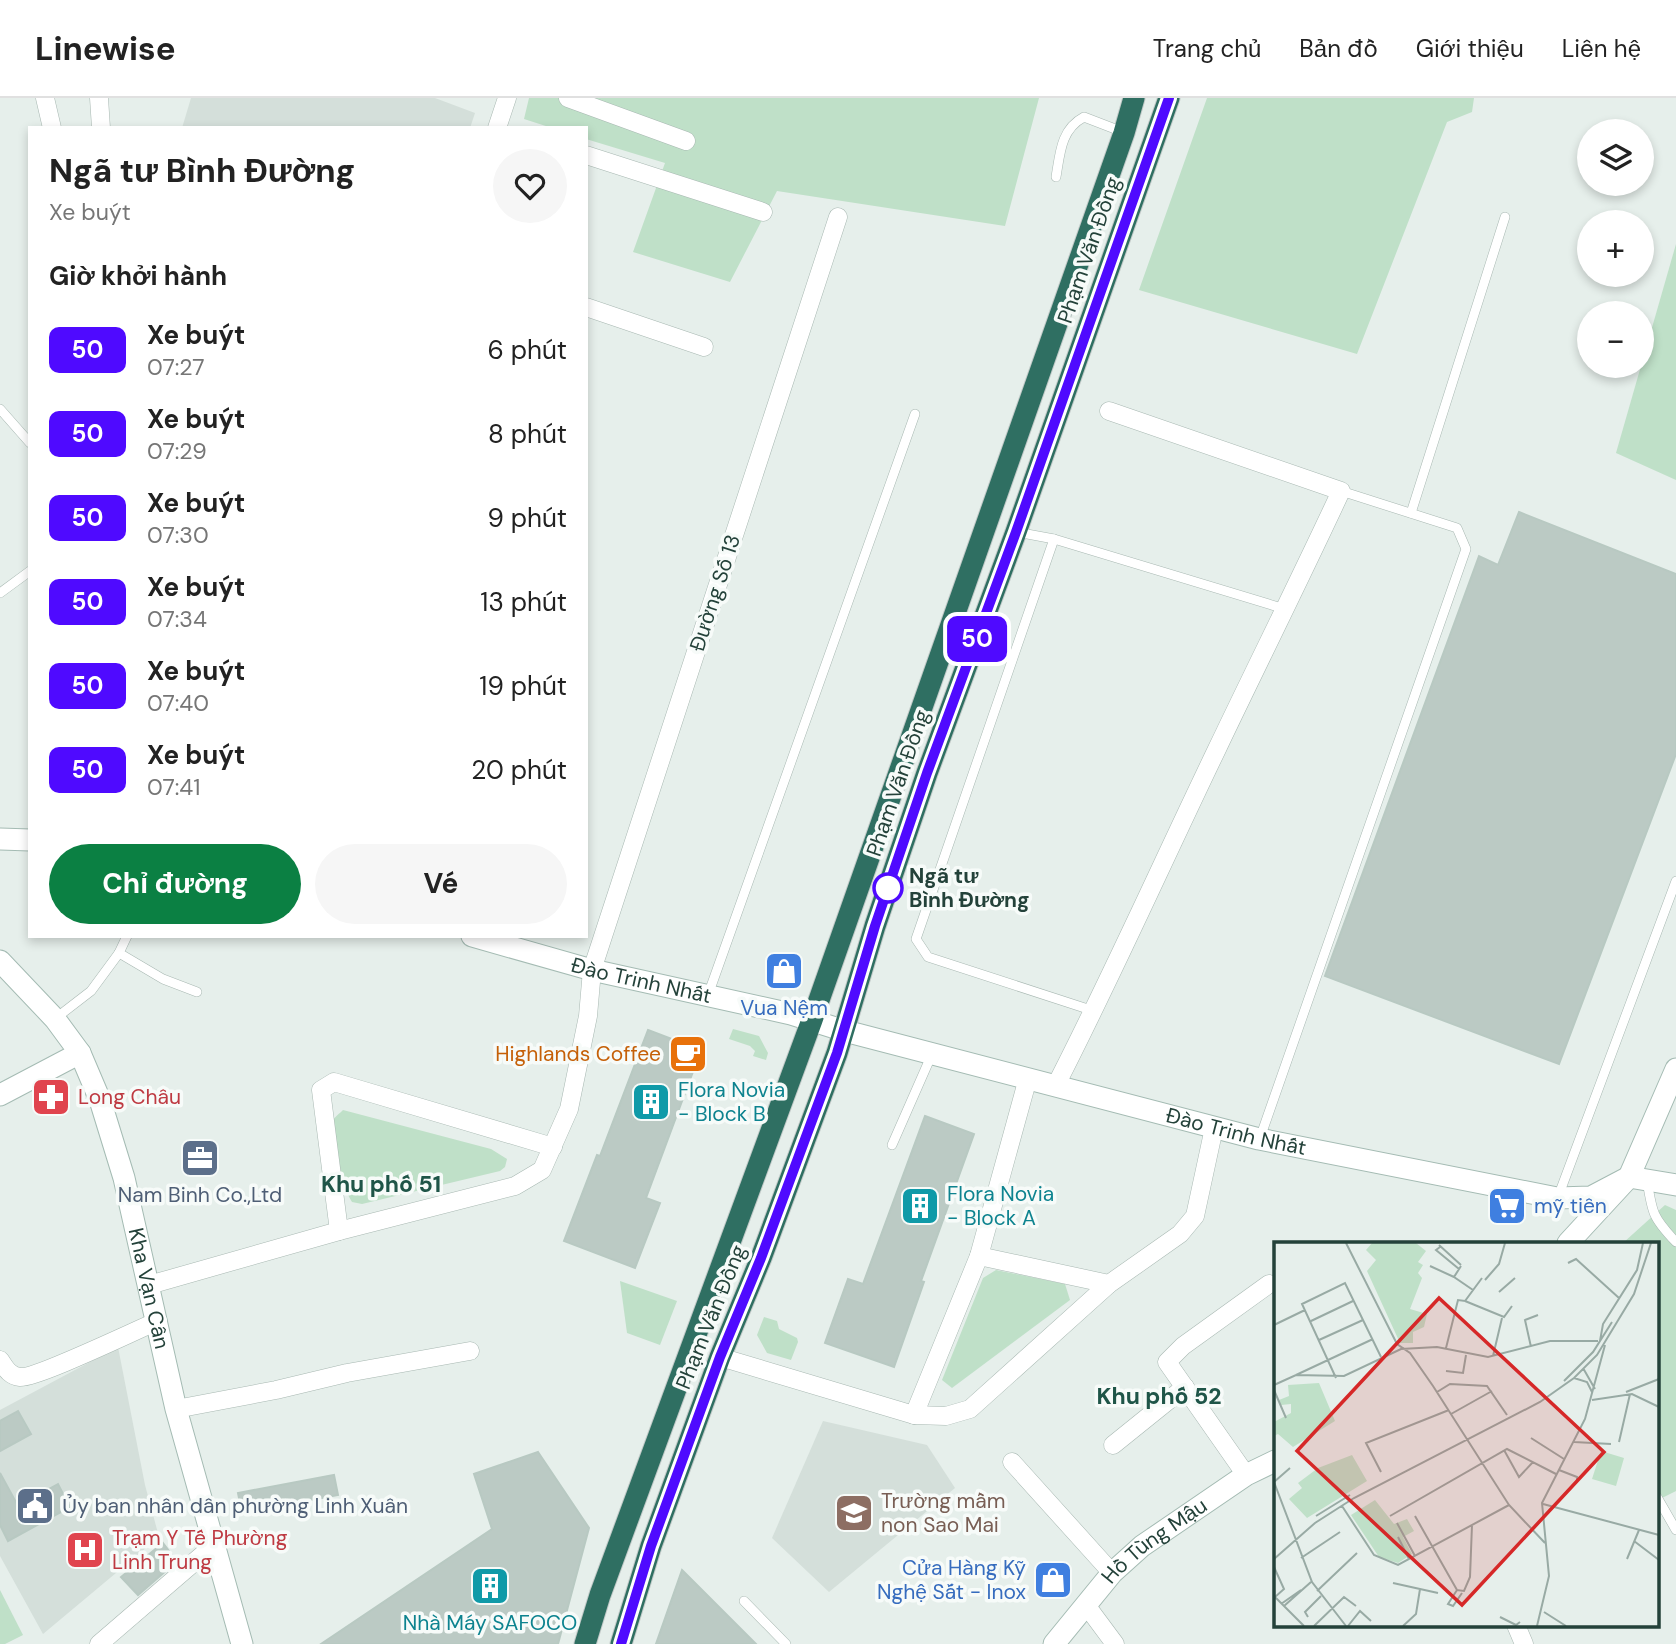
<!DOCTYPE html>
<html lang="vi">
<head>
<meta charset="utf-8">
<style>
  :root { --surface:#fff; --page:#f6f6f6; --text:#222; --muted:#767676; --line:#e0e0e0; --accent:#0b8043 }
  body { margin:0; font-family:"DM Sans",sans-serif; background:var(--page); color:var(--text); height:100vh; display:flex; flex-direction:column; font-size:26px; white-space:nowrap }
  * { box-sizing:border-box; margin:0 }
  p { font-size:23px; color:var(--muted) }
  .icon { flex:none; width:38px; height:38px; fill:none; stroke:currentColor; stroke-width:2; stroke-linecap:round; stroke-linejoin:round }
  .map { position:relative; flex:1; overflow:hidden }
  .details { position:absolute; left:28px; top:28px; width:560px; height:812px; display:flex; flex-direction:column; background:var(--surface); border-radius:0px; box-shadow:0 4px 10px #0003 }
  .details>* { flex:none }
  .badge { padding:0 14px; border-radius:10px; font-size:24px; line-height:46px }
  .buttons { position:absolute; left:1577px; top:21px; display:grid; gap:14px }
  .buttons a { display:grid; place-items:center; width:77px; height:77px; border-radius:50%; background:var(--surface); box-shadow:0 4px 10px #0003; font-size:35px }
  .map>.badge { position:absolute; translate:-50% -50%; box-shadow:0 0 0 4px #fff }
  h2 { padding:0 21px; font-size:26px; line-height:63px }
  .round { display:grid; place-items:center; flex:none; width:74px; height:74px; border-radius:37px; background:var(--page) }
  .summary { display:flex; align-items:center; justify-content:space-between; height:119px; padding:0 21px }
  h1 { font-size:33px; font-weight:700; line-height:52px }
  .cta { display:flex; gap:14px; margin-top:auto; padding:14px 21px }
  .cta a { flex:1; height:80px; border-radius:42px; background:var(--accent); color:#fff; font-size:28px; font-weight:700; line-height:80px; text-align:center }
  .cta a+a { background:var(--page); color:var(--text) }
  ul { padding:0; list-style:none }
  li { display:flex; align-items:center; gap:21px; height:84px; padding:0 21px }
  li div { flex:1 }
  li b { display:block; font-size:26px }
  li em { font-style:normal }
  li .badge { min-width:77px; font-weight:700; text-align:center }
  header { display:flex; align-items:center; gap:42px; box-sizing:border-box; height:98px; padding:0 35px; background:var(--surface); border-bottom:2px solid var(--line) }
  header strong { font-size:33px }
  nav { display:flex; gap:38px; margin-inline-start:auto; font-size:24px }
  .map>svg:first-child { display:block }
  .built { fill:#d4dfda }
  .green { fill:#bfe0c8 }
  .building { fill:#bbcac4; stroke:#b8c9c2; stroke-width:2 }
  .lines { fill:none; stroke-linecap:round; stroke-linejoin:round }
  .lane-casing { stroke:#a8b8b2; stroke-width:10 }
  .street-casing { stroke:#a8b8b2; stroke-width:19 }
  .secondary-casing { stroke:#a4bbb3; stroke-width:23 }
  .highway-casing { stroke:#c2cac8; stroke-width:23 }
  .lane { stroke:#fff; stroke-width:9 }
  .street { stroke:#fff; stroke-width:18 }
  .secondary { stroke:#fff; stroke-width:21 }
  .highway { stroke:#2f6f62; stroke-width:21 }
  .line-casing { stroke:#fff; stroke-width:16 }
  .line { stroke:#4f0aff; stroke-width:10 }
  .stop-dot { fill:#fff; stroke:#4f0aff; stroke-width:3.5 }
  .labels { text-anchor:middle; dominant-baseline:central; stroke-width:7; stroke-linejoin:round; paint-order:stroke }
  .street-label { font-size:21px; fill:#24423a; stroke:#f7fbf9 }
  .stop-label { font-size:21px; font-weight:bold; fill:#24423a; stroke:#f7fbf9; text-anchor:start }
  .shop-label { font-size:21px; fill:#366cbe; stroke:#f7fbf9 }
  .food-label { font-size:21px; fill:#c56008; stroke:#f7fbf9; text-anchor:end }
  .culture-label { font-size:21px; fill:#0d838f; stroke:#f7fbf9; text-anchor:start }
  .health-label { font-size:21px; fill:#be3a42; stroke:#f7fbf9; text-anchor:start }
  .service-label { font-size:21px; fill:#4e5e75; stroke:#f7fbf9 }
  .education-label { font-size:21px; fill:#785e54; stroke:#f7fbf9; text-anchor:start }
  .neighbourhood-label { font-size:23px; font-weight:bold; fill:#1f5548; stroke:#f7fbf9 }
  .inset-road { fill:none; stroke:#98aaa4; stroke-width:2 }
  .view { fill:#d62828; fill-opacity:0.15; stroke:#d62828; stroke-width:3.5 }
  .inset-edge { fill:none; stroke:#24423a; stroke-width:3.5 }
</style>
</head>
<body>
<header>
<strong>Linewise</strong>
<nav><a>Trang chủ</a><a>Bản đồ</a><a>Giới thiệu</a><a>Liên hệ</a></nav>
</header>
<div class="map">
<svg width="1676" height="1546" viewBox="0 0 1676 1546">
  <rect width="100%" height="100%" fill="#e6efeb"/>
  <g class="built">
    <path d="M191,0H435L475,15L470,30H182Z"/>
    <path d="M118,1249L145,1387L159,1439L43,1536L0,1458V1312Z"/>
    <path d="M823,1323L927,1347L955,1390L829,1494L772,1440Z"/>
  </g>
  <g class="green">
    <path d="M529,0H1039L1005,128L777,93L730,184L633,154L665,65L586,41V30H552L524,21Z"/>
    <path d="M1207,0H1474L1472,14L1447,24L1357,256L1139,192Z"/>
    <path d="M1676,146V382L1616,355Z"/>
    <path d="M733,931L759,938L768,955L766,962L753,958L755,953L750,948L729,941Z"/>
    <path d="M343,1012L491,1051L507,1061L505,1069L500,1073L362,1106L352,1104C344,1092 329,1044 330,1030C331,1021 337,1018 343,1012Z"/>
    <path d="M1665,1107L1676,1112V1393L1662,1400L1657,1391V1145H1623Z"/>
    <path d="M996,1172L1065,1186L1070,1202L952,1290L942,1282L983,1180Z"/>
    <path d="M620,1183L677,1203L660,1247L627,1235Z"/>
    <path d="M764,1219L777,1223L779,1231L797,1240L798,1244L791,1262L767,1255L757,1237Z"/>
    <path d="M0,1492L23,1537L5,1546H0Z"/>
  </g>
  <g class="building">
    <path d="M1519,414L1676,476V656L1559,966L1325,878L1479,458L1498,467Z"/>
    <path d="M648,932L701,952L646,1100L660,1105L635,1170L564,1143L597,1057L600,1058Z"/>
    <path d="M925,1018L974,1036L921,1183L924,1184L894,1269L825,1245L848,1181L863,1186Z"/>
    <path d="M18,1313L31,1336L0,1353V1323Z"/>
    <path d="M538,1354L589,1430L558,1546H321L492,1431L474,1376Z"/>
    <path d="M0,1375L18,1408L58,1386L70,1409L8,1443L0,1427Z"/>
    <path d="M334,1377L338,1397L242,1415L238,1395Z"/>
    <path d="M163,1445L172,1457L174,1466L138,1497L121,1479Z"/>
    <path d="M682,1472L756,1546H656Z"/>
  </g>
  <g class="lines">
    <defs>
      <g id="lane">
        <path d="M1056,79C1060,55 1061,31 1084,19L1123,34"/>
        <path d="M0,311L30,345"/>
        <path d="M1411,415L1505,119"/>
        <path d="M1016,434L1054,441L1285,511"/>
        <path d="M1054,441L916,841L928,859L1094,913"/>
        <path d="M0,495L30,473"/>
        <path d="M127,838L119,855L163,881L197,894"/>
        <path d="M708,897L915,316"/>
        <path d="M56,920L91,893L119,855"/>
        <path d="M1260,1040L1466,451L1457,430L1341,393"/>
        <path d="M892,1047L932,956"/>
        <path d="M1647,1082C1652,1115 1653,1120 1676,1144"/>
        <path d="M1558,1099L1676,783"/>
        <path d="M1657,1399L1676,1432"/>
        <path d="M744,1503L786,1546"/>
      </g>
      <g id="street">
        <path d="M45,0L52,30"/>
        <path d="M99,0L101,30"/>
        <path d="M568,0L686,43"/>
        <path d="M497,30L507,0"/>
        <path d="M586,57L763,114"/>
        <path d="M586,209L704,249"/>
        <path d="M1056,987C1113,876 1163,763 1217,651C1258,565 1301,479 1341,393L1109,313"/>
        <path d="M339,1133L321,992L334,984L553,1049"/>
        <path d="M979,1158L1109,1186"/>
        <path d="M149,1187L339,1133L515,1088L542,1072L569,1011L588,918L592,872L838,119"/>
        <path d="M720,1259L914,1317L946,1318L970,1311L1109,1186L1180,1136L1195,1118L1214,1030"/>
        <path d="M0,1262C5,1269 9,1278 20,1279C35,1281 136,1232 158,1223"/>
        <path d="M176,1311L276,1292L347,1275L470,1253"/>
        <path d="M914,1317L979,1158L1028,980"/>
        <path d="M1113,1347L1185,1289"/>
        <path d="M1012,1364L1112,1475"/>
        <path d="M1246,1377L1167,1264L1183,1248L1269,1186"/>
        <path d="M1086,1507L1115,1546"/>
        <path d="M1516,1527L1524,1546"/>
        <path d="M99,1546L214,1447"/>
      </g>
      <g id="secondary">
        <path d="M0,741L30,742"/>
        <path id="s1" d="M472,838L592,872L791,916L845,933L1259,1041L1557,1100L1591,1099L1629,1079"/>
        <path id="s2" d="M0,863L55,921L80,955L100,1002L124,1080L176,1311L242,1546"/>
        <path d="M0,997L80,955"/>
        <path d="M1629,1079L1676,1087"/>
        <path d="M1568,1145L1629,1079L1676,971"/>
        <path id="s3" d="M1054,1546L1112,1475L1142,1448L1246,1377L1275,1363"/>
      </g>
      <g id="highway">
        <path d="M585,1546L600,1497L812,922L1124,35L1134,0"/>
        <path d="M621,1546L651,1448L720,1259L761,1160L837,955L875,828L927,675L1016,434L1169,0"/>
      </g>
    </defs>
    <use href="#lane" class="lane-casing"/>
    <use href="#street" class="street-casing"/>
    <use href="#secondary" class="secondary-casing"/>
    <use href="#highway" class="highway-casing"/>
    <use href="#lane" class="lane"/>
    <use href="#street" class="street"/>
    <use href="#secondary" class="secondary"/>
    <use href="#highway" class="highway"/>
  </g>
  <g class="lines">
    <defs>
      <path id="line" d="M621,1546L651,1448L720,1259L761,1160L837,955L875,828L927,675L1016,434L1169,0"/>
    </defs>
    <use href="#line" class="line-casing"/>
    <use href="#line" class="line"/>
  </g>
  <defs>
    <symbol id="shop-square" viewBox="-11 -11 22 22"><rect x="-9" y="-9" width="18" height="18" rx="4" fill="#3f7fe0" stroke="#f7fbf9"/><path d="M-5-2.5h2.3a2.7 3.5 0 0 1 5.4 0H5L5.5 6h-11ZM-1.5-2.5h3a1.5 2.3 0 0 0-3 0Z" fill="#fff"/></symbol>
    <symbol id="cafe-square" viewBox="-11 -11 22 22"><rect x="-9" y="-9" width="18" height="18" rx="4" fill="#e8710a" stroke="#f7fbf9"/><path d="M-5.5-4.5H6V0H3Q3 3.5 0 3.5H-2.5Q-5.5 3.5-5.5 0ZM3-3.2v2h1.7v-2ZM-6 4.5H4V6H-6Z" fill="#fff"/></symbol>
    <symbol id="pharmacy-square" viewBox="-11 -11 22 22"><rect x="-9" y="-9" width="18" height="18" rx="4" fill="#e0444e" stroke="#f7fbf9"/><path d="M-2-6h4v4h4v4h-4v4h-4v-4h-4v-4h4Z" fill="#fff"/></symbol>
    <symbol id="building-square" viewBox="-11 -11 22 22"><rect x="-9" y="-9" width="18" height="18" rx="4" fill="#0f9aa8" stroke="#f7fbf9"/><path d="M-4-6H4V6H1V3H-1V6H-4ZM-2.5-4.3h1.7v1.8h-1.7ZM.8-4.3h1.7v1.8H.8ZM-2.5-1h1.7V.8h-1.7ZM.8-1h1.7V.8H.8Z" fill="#fff"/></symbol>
    <symbol id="office-square" viewBox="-11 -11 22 22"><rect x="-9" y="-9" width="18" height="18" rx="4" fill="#5c6f8a" stroke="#f7fbf9"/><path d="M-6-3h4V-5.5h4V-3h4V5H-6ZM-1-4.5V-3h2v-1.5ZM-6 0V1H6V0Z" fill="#fff"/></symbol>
    <symbol id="supermarket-square" viewBox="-11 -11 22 22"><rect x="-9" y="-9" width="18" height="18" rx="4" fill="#3f7fe0" stroke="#f7fbf9"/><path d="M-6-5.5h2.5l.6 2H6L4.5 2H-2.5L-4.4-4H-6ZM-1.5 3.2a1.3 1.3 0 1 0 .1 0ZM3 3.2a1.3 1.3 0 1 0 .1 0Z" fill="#fff"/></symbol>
    <symbol id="civic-square" viewBox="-11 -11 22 22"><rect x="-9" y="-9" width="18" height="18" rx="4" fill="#5c6f8a" stroke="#f7fbf9"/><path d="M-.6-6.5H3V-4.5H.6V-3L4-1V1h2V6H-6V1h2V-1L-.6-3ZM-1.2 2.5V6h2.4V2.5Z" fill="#fff"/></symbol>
    <symbol id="school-square" viewBox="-11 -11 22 22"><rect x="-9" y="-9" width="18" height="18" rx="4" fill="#8d6e63" stroke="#f7fbf9"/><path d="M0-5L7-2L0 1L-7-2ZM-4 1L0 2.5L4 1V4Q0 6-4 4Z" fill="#fff"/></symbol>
    <symbol id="hospital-square" viewBox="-11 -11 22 22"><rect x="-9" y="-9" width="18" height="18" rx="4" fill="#e0444e" stroke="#f7fbf9"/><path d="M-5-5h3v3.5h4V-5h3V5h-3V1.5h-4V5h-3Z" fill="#fff"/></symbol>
  </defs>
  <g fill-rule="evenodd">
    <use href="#shop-square" x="762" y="851" width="44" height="44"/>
    <use href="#cafe-square" x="666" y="934" width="44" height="44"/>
    <use href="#pharmacy-square" x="29" y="977" width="44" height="44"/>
    <use href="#building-square" x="629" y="982" width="44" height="44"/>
    <use href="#office-square" x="178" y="1038" width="44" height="44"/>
    <use href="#building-square" x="898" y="1086" width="44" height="44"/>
    <use href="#supermarket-square" x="1485" y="1086" width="44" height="44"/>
    <use href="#civic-square" x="13" y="1386" width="44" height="44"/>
    <use href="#school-square" x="832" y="1393" width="44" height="44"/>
    <use href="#hospital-square" x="63" y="1430" width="44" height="44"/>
    <use href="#shop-square" x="1031" y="1460" width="44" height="44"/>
    <use href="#building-square" x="468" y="1466" width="44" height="44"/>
  </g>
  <circle class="stop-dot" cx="888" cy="790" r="14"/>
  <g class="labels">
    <g class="street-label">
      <text transform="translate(1089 152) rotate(-71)">Phạm Văn Đồng</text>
      <text transform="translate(715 495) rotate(-72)">Đường Số 13</text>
      <text transform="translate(898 685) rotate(-71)">Phạm Văn Đồng</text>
      <text stroke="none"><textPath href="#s1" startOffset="175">Đào Trinh Nhất</textPath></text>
      <text stroke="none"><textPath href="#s1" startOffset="789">Đào Trinh Nhất</textPath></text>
      <text stroke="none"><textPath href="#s2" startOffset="368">Kha Vạn Cân</textPath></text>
      <text transform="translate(711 1219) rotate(-68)">Phạm Văn Đồng</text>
      <text stroke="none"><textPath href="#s3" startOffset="145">Hồ Tùng Mậu</textPath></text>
    </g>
    <g class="stop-label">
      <text x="909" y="778">Ngã tư<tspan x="909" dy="24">Bình Đường</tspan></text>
    </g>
    <g class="shop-label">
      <text x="784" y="910">Vua Nệm</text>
      <text x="1534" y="1108" text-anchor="start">mỹ tiên</text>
      <text x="1026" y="1470" text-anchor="end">Cửa Hàng Kỹ<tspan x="1026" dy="24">Nghệ Sắt - Inox</tspan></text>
    </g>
    <g class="food-label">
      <text x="661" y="956">Highlands Coffee</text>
    </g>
    <g class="culture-label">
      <text x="678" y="992">Flora Novia<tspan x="678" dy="24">- Block B</tspan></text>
      <text x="947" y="1096">Flora Novia<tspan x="947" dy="24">- Block A</tspan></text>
      <text x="490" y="1525" text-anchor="middle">Nhà Máy SAFOCO</text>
    </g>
    <g class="health-label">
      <text x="78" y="999">Long Châu</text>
      <text x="112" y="1440">Trạm Y Tế Phường<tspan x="112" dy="24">Linh Trung</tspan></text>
    </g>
    <g class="service-label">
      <text x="200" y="1097">Nam Binh Co.,Ltd</text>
      <text x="62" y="1408" text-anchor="start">Ủy ban nhân dân phường Linh Xuân</text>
    </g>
    <g class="education-label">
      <text x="881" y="1403">Trường mầm<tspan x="881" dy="24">non Sao Mai</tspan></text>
    </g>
    <g class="neighbourhood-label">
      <text x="381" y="1086">Khu phố 51</text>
      <text x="1159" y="1298">Khu phố 52</text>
    </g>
  </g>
  <g transform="translate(1274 1144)">
    <rect width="385" height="385" fill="#e6efeb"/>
    <path d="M98,1H142L152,9L144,20L149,23L144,31L148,36L136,67L153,72L150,85L139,90V101H126L93,29L102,18L92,8ZM45,141L61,179L19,205L4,192L0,194V180L17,171V162L7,163L5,158L15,154L14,143ZM327,209L350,216L342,244L318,237ZM78,213L93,239L33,276L15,257L28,246L24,241L44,226ZM101,258L120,282L133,277L140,289L129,295L138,312L124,321L105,315L77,273Z" fill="#bfe0c8"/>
    <path class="inset-road" d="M72,1L123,102L136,111L159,144L235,263L271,301M165,3L187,23M166,5L162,8L185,27M294,21L302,17L345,56M156,24L180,35M187,24L180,35L199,48M211,38L225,22L231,1M225,50L241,36M191,59L230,75L238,64M37,79L79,59M0,83L31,68M45,98L89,78M326,99L329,82L363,28L369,1M257,105L251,78L264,73M172,106L184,58L191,59L208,36M219,114L228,76M309,126L321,147M172,129L189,131L192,113M22,133L99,97M62,136L28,62L71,41L107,115M300,136L313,140L318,150M290,139L319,110L338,80M0,143L22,133L70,134L127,107L163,105L214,115L276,99H324M0,148L12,176M163,150L176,142L213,144L233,173M352,150L385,137M318,158L358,152L385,165M177,172L218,149M257,196L290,217M300,200L337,202M345,200L356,152M230,208L245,235L259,220M285,228L303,235V240M107,230L92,201L175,168M0,240L38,340L72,384M0,240L16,226M269,262L385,293M68,264L100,313L124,323L235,263M42,274L76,253M116,274L233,207L282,232M141,274L183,348M123,281L141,314M124,295L135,317M360,299L385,318M27,316L66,290M0,317L41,281L80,256L266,160L300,136L323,113L360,52L377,1M353,317L365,288M0,325L10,347L1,355L30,384M119,341L164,351M43,349L83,311M188,351L179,364L174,362L183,348L190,349L196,335L198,283M7,362L27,348M10,364L37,340M270,370L292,384M34,375L31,370L47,354M226,375L242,383L246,380M40,384L70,355L82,364M74,384L86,369L97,379M129,384L142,372L146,347M263,384L275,334L268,261L311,177L331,103"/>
    <path class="view" d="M165,56L330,210L188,363L23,209Z"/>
    <rect width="385" height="385" class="inset-edge"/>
  </g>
</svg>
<div class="buttons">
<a><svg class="icon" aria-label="layers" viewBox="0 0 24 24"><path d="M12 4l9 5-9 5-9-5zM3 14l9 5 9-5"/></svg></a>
<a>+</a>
<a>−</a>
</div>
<b class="badge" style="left:977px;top:541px;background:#4f0aff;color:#fff">50</b>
<section class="details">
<div class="summary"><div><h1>Ngã tư Bình Đường</h1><p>Xe buýt</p></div><a class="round"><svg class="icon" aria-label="heart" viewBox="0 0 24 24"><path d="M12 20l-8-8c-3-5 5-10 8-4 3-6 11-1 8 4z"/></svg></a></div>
<h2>Giờ khởi hành</h2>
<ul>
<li><span class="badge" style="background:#4f0aff;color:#fff">50</span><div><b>Xe buýt</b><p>07:27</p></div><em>6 phút</em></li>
<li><span class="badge" style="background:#4f0aff;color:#fff">50</span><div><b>Xe buýt</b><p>07:29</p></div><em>8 phút</em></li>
<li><span class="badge" style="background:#4f0aff;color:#fff">50</span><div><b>Xe buýt</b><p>07:30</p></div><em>9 phút</em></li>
<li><span class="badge" style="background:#4f0aff;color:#fff">50</span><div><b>Xe buýt</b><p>07:34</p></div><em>13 phút</em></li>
<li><span class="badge" style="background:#4f0aff;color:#fff">50</span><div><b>Xe buýt</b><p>07:40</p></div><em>19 phút</em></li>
<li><span class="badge" style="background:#4f0aff;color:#fff">50</span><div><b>Xe buýt</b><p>07:41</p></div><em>20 phút</em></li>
</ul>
<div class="cta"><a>Chỉ đường</a><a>Vé</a></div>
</section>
</div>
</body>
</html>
